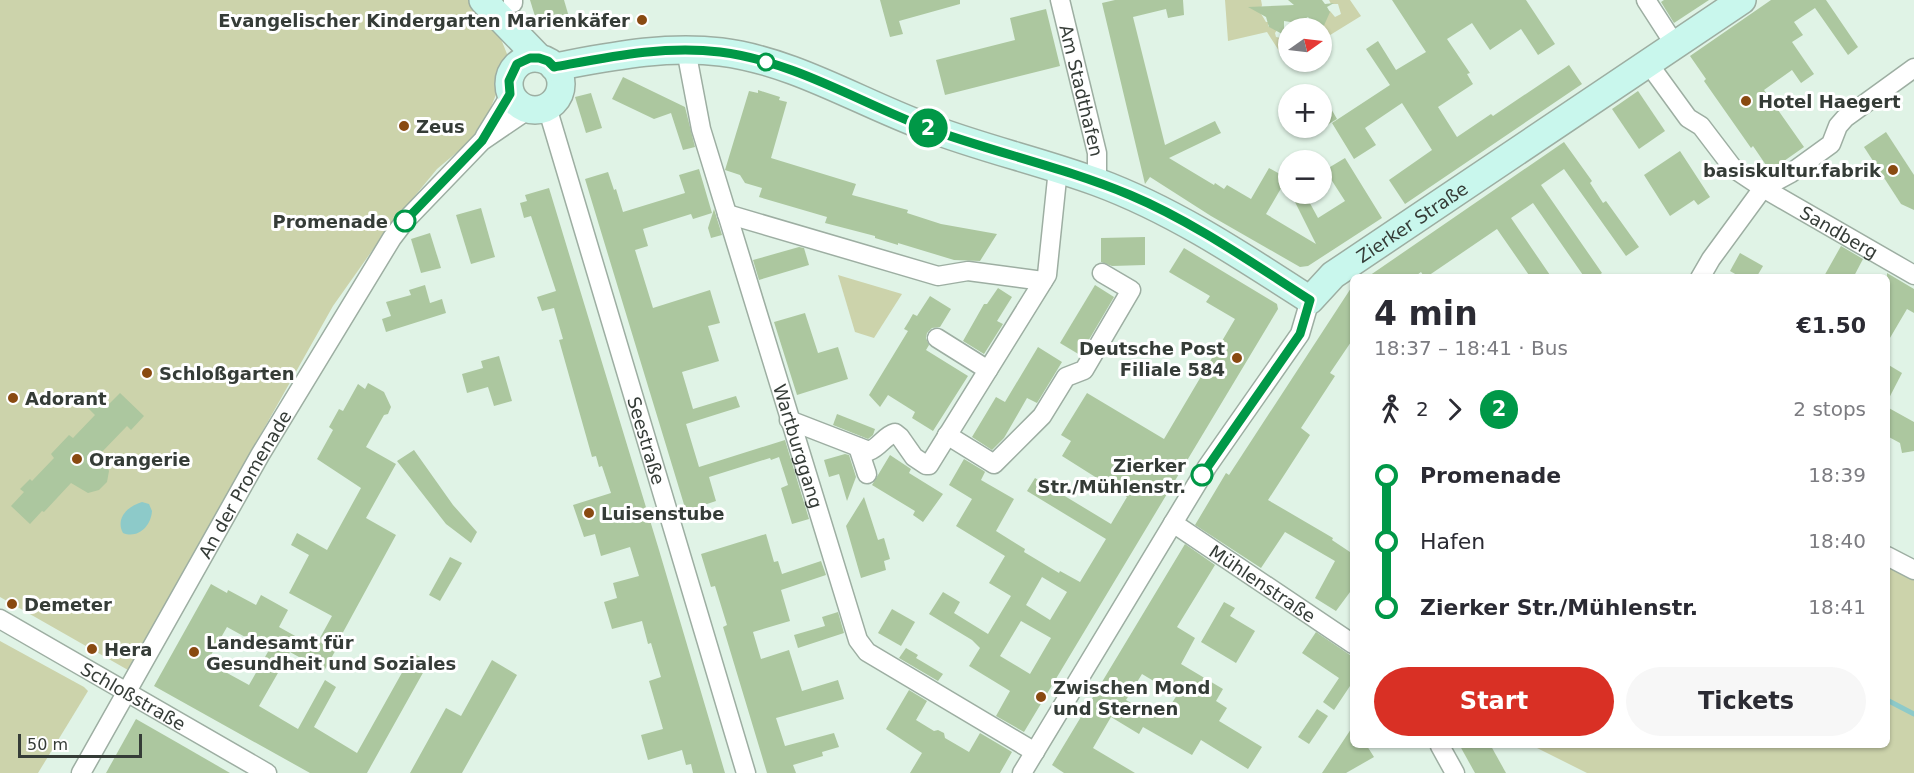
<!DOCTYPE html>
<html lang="en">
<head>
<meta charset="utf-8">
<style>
  :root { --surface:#fff; --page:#f7f7f7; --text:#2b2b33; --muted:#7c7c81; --accent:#d93025 }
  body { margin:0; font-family:"DejaVu Sans",sans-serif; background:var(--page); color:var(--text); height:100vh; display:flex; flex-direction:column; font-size:22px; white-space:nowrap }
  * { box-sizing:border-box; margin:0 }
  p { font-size:20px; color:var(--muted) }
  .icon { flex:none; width:33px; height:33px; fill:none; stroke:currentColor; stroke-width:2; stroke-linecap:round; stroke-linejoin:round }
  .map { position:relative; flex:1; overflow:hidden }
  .panel { position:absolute; left:1350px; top:274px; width:540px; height:474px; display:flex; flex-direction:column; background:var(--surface); border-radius:9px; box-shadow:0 2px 4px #0004 }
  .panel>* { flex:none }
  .badge { padding:0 12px; border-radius:20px; font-size:21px; line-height:39px }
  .needle { width:39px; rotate:76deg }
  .controls { position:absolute; left:1278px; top:18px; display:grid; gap:12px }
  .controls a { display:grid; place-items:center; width:54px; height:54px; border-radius:50%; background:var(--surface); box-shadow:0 2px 4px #0004; font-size:30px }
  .scale { position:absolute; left:18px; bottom:15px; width:124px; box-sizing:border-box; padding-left:6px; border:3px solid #353c37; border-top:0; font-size:16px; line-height:21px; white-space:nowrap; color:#353c37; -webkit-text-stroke:4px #fff; paint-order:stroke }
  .map>.badge { position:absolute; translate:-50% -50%; box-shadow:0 0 0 3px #fff }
  .legs { display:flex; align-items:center; gap:9px; height:66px; padding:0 24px; font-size:20px }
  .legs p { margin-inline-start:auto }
  .head { display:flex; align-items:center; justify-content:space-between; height:102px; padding:0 24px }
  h1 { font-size:33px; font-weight:700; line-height:45px }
  .action { display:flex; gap:12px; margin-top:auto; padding:12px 24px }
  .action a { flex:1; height:69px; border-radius:36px; background:var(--accent); color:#fff; font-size:24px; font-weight:700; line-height:69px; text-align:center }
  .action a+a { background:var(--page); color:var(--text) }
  ul { padding:0 24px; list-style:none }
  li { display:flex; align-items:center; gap:21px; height:66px; font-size:22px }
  li i { display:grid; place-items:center; width:9px; height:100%; margin:0 8px; background:currentColor }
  li i::after { content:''; width:15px; height:15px; margin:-8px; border:4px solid; border-radius:50%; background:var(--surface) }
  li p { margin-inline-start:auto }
  li:first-child i { background:linear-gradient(#0000 50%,currentColor 0) }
  li:last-child i { background:linear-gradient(currentColor 50%,#0000 0) }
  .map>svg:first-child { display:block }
  .green { fill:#ccd3ab }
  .water { fill:#8dcac9 }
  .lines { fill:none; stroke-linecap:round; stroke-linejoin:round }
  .stream { stroke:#8dcac9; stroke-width:5 }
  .building { fill:#acc79f; fill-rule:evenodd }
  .minor-casing { stroke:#9daea2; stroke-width:21 }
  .secondary-casing { stroke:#9daea2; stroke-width:30 }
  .minor { stroke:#fff; stroke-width:18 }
  .secondary { stroke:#c9f7ed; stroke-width:27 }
  .line-1-casing { stroke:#fff; stroke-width:14 }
  .line-1 { stroke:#009847; stroke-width:9 }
  .poi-dot { fill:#894a11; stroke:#fff; stroke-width:2 }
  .stop-1-dot { fill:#fff; stroke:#009847; stroke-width:3 }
  .labels { text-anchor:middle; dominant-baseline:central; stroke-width:6; stroke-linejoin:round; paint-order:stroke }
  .poi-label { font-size:18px; font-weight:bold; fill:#353c37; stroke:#fff; text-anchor:start }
  .street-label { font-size:18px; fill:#353c37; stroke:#fff }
  .stop-label { font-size:18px; font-weight:bold; fill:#353c37; stroke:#fff; text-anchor:end }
</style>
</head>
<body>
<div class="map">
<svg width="1914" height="773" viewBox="0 0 1914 773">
  <rect width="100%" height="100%" fill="#e0f3e6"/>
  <g class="green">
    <path d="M0,0H470L482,11L501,39L507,54L505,72L481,132L437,169L386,231L333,306L128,670L0,597Z"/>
    <path d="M1225,0H1261L1262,5L1260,12L1266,22H1269L1268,26L1277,30L1275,33L1276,37L1281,38L1288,32V61L1286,62L1267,32L1228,41Z"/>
    <path d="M1329,0H1350L1361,16L1322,40L1324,13L1330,11L1335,17L1341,14L1338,4H1331Z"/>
    <path d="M838,275L902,294L874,338L855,332Z"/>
    <path d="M1887,562L1914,576V773H1587L1533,746H1887Z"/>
    <path d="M0,641L84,687L88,691L38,773H0Z"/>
  </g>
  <path class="water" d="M142,502L149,504L152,511C151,526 138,539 123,533C115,518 128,506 142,502Z"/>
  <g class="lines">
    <path class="stream" d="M1887,700L1914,714"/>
  </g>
  <g class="building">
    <path d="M530,0H564L569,17L538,26Z"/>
    <path d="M880,0H960V4L899,21L903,34L890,37Z"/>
    <path d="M1115,0H1183L1184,15L1168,18L1166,9L1133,17L1165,145L1215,121L1221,133L1169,158L1214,185L1215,183L1224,189L1227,185L1251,199L1269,168L1287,178L1266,214L1316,244L1291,194H1305L1318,218L1345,201L1325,170L1345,158L1382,218L1308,266L1300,267L1211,216L1150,177L1145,184L1102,3Z"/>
    <path d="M1288,0H1322L1325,4L1334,3L1327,7L1330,12L1322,30L1316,28L1308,17L1297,23L1284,21V35L1269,27L1266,17L1248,7L1294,5Z"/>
    <path d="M1392,0H1526L1555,44L1538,55L1521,29L1490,50L1472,23L1447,39L1470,73L1467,74L1473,84L1438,107L1457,137L1491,114L1493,116L1569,65L1582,84L1405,204L1389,180L1432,150L1402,103L1365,128L1376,145L1354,159L1332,123L1390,85L1366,49L1378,41L1396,70L1426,52Z"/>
    <path d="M1664,0H1709L1674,23L1661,2Z"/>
    <path d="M1771,0H1826L1858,47L1848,55L1815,8L1794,22L1803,35L1792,42L1814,74L1801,83L1792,70L1764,90L1804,147L1770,171L1753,146L1751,148L1704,81L1706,79L1690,56Z"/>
    <path d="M1046,9L1060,66L945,95L936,60L1015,40L1010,18Z"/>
    <path d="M623,77L685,107L695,147L683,150L671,113L654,119L612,99Z"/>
    <path d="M758,90L780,97L779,100L787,102L771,158L856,184L852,195L908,210L907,213L941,224L997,234L980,261L954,260L898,243V245L875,238V236L825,223L827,217L759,197L762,188L745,183L740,175L725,170L749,91L758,93Z"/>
    <path d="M1638,91L1665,131L1639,149L1612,109Z"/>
    <path d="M591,93L602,128L586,133L575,97Z"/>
    <path d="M1322,93L1337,119L1322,128Z"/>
    <path d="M1886,132L1914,175V210L1901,204L1864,147Z"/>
    <path d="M1564,142L1592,181L1590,183L1603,203L1606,201L1639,247L1626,256L1564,169L1541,185L1602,273L1595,278H1585L1533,203L1511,218L1552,278H1531L1497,229L1425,278L1421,272L1413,278H1366Z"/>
    <path d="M1680,151L1710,197L1698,205L1694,200L1670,216L1644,175Z"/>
    <path d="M699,169L712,213L693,219L691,214L643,229L648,246L635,250L653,308L710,290L720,323L708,326L719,361L682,372L693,409L736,396L740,407L686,424L699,467L785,440L809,519L792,524L781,488L788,485L779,457L771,460L770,458L709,477L716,501L686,511L585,179L608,172L614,190L616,189L623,212L685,193L679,175Z"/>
    <path d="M549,188L659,550L725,773H693L691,764L686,765L682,750L648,760L641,735L663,729L649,681L661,677L651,643L648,644L642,621L612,629L604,602L617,598L613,583L639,576L630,547L601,556L595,534L584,537L573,505L611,493L602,466L599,467L596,456L592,457L559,340L563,339L554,308L542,311L537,297L556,291L531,216L524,218L520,203L527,201L525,195Z"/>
    <path d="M481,208L495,257L471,264L456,215Z"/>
    <path d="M714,209L722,235L711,238L708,228Z"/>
    <path d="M430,233L441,268L421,273L411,239Z"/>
    <path d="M1145,237V265L1112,266L1101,262V238Z"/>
    <path d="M1841,246L1863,259L1853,278H1823Z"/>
    <path d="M799,247L804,248L809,265L759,280L753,260Z"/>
    <path d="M1184,248L1277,304L1278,309L1024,732L996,716L1010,691L969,666L980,648L972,640L929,614L943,592L960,602L954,613L988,634L1011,596L989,583L1005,556L956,526L972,499L949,485L964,459L984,471L985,472L981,480L1014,499L996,531L1025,549L1024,552L1059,573L1060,571L1080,582L1106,539L1027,491L1035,478L1111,524L1127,497L1062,456L1071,441L1061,435L1087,393L1164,439L1235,319L1206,302L1210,296L1169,272ZM1042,577L1067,592L1050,620L1026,605ZM1021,621L1051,638L1030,674L1000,656Z"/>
    <path d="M1740,253L1763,266L1756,278H1742L1730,271Z"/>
    <path d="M1887,273L1914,289V313L1907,309L1887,343Z"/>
    <path d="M425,285L430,303L442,299L446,313L386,332L382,319L391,316L386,302L411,295L409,290Z"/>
    <path d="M1095,285L1114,297L1080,355L1060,343Z"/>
    <path d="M1353,285V339L1330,373L1335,376L1301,428L1310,435L1268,500L1333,538L1332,540L1353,554V588L1336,611L1315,598L1335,561L1285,532L1261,568L1195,525L1226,473L1229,475Z"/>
    <path d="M998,288L1012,297L997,321L1003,324L984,354L963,341L984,304H987Z"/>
    <path d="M930,296L951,309L940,327L932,328L927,333L926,338L929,345L926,350L968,376L933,431L912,418L915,412L888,395L880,407L869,395L908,331L904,329L909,321L913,314L917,316Z"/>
    <path d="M805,313L818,353L838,347L848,379L797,395L774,322Z"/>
    <path d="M1038,347L1062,362L1037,403L1027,398L1004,438L992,450L972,437L996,397L1005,402Z"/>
    <path d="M499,356L512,401L494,406L488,387L467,393L462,374L483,368L481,361Z"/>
    <path d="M1887,364L1902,373L1887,402Z"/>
    <path d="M368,383L384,392L391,407L388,414L384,415L366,447L396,464L366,518L396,535L341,636L343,637L324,671L290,652L259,706L298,729L325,680L336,687L314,727L357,753L413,653L429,662L367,773H310L154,686L211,584L227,593L228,590L256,605L261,595L288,610L279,627L315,647L332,616L289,593L309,555L291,545L297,533L327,550L361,488L317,459L333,430L329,427L339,409L343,411L358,384L365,389ZM227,627L269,650L249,685L207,662Z"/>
    <path d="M120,393L144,416L131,430L127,426L99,455L107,466L109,471L107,482L99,490L88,493L71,483L44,512L42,511L30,524L11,506L24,492L20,489L30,479L32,481L54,458L51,454L69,435L73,438L95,415L85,405L95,395L106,407Z"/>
    <path d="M1887,407L1914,422V451L1902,453L1900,443L1887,436Z"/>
    <path d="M837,414L875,429L873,435L868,439L833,425Z"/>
    <path d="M414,450L453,505L477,532L471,543L446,524L397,461Z"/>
    <path d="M845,454L849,455L856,477L847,501L839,474L829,477L824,460Z"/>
    <path d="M890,455L911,469L909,473L943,494L923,522L913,515L915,511L872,485Z"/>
    <path d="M864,497L878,540L884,538L890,559L884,561L886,570L861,578L846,526Z"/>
    <path d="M766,534L774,562L778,561L782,574L821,561L826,575L781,590L790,621L753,632L761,659L789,650L802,691L838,680L844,699L776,718L785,746L834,733L839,747L822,752L823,756L793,765L796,773H767L723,627L727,625L715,586L711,587L701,554Z"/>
    <path d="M1185,544L1215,565L1177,627L1195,638L1181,664L1223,689L1216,701L1227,708L1219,721L1262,747L1248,769L1201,740L1192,755L1143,727L1139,734L1111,717L1093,748L1135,773H1064L1052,765ZM1142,674L1177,695L1163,717L1152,711L1150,714L1126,700Z"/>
    <path d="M450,557L462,563L440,601L429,595Z"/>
    <path d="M1224,602L1235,608L1230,616L1255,631L1236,663L1201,642Z"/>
    <path d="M892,609L915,622L901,646L878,633Z"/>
    <path d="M838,612L844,633L798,648L794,635L825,626L822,617Z"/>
    <path d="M1316,632L1353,657V688L1350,686L1334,710L1323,702L1339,678L1302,653Z"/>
    <path d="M906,648L918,655L916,658L943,674L938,681L899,658Z"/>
    <path d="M492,660L517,675L462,773H410L446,708L461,716Z"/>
    <path d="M909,690L927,701L916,720L934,731L938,730L944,733L945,738L969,752L980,733L1012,752L1000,773H910L922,753L886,729Z"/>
    <path d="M1317,709L1328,716L1309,744L1298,737Z"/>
    <path d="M136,719L178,743L230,773H106Z"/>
    <path d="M1353,726V746H1367L1374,757L1346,773H1322Z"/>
    <path d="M1460,746H1491L1506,773H1475Z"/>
  </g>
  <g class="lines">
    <defs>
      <g id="minor">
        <path d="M513,0V3"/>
        <path id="s1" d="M1060,0L1097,153V182"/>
        <path d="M1646,0L1675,45"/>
        <path id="s2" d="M686,50L701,129L858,640L867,652L1035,752"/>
        <path id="s3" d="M1648,63L1688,118L1701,126L1733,168L1763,188L1914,275"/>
        <path id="s4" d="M547,107L746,773"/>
        <path d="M485,136L511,94"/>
        <path d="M727,214L938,276L968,271L1043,281"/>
        <path d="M1700,278L1711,259L1763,188L1791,173L1831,144L1838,126L1845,118L1914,68"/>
        <path d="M937,338L988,370"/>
        <path d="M789,420L869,451C880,447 884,436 895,433L900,437L914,457L926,465H929L1047,275L1058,169"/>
        <path d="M947,435L994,464L1042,416L1066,377L1084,370L1131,290L1102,273"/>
        <path d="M858,447L867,474"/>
        <path id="s5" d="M1173,523L1353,644"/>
        <path d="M1887,556L1914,570"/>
        <path id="s6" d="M0,619L267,773"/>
        <path d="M1440,746L1455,773"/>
        <path id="s7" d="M81,773L260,455L392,238L405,221L482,141L529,109"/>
        <path d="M1022,773L1207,467L1300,334L1310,300"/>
      </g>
      <g id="secondary">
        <path d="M483,0L539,58"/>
        <circle cx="535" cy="84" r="26"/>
        <path id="s8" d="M554,67C609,57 664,45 721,52C793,61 857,101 924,126C980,148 1040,161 1097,182C1173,210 1242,256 1310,300L1333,275L1742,0"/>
      </g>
    </defs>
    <use href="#minor" class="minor-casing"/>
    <use href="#secondary" class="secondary-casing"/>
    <use href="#minor" class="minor"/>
    <use href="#secondary" class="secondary"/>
  </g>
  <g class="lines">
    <defs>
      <path id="line-1" d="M405,221L482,141L510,94L509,81L517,64L530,58H539L548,61L554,67C609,57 664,45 720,52C793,61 857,101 924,127C992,152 1063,167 1130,195C1194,222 1252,263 1310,300L1300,334L1202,475"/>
    </defs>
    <use href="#line-1" class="line-1-casing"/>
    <use href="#line-1" class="line-1"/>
  </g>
  <g class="poi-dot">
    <circle cx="642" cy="20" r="6"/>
    <circle cx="1746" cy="101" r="6"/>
    <circle cx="404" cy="126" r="6"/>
    <circle cx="1893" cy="170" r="6"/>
    <circle cx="1237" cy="358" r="6"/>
    <circle cx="147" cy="373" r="6"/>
    <circle cx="13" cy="398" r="6"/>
    <circle cx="77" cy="459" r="6"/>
    <circle cx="589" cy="513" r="6"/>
    <circle cx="12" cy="604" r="6"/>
    <circle cx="92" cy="649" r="6"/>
    <circle cx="194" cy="652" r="6"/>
    <circle cx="1041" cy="697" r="6"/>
  </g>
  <g class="stop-1-dot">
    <circle cx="766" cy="62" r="8"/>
    <circle cx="405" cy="221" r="10"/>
    <circle cx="1202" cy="475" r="10"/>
  </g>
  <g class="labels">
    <g class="poi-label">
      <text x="630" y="20" text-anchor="end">Evangelischer Kindergarten Marienkäfer</text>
      <text x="1758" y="101">Hotel Haegert</text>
      <text x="416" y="126">Zeus</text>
      <text x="1881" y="170" text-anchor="end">basiskultur.fabrik</text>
      <text x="1225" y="348" text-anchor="end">Deutsche Post<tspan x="1225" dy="21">Filiale 584</tspan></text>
      <text x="159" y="373">Schloßgarten</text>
      <text x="25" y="398">Adorant</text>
      <text x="89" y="459">Orangerie</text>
      <text x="601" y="513">Luisenstube</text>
      <text x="24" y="604">Demeter</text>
      <text x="206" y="642">Landesamt für<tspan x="206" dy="21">Gesundheit und Soziales</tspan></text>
      <text x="104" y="649">Hera</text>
      <text x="1053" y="687">Zwischen Mond<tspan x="1053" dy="21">und Sternen</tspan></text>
    </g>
    <g class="street-label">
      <text stroke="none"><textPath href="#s1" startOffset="93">Am Stadthafen</textPath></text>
      <text stroke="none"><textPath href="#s8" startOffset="940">Zierker Straße</textPath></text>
      <text stroke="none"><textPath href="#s3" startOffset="260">Sandberg</textPath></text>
      <text stroke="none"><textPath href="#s4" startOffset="348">Seestraße</textPath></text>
      <text stroke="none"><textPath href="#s2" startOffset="412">Wartburggang</textPath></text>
      <text stroke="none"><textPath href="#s7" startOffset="332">An der Promenade</textPath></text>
      <text stroke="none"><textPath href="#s5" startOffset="108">Mühlenstraße</textPath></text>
      <text stroke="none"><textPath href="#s6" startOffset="154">Schloßstraße</textPath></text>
    </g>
    <g class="stop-label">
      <text x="388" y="221">Promenade</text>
      <text x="1186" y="465">Zierker<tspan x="1186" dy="21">Str./Mühlenstr.</tspan></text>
    </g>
  </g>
</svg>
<div class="controls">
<a><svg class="needle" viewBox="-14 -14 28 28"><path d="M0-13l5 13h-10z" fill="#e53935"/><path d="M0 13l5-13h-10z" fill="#7c7c81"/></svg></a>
<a>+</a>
<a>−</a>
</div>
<div class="scale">50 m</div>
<b class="badge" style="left:928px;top:128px;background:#009847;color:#fff">2</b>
<section class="panel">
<div class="head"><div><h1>4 min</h1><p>18:37 – 18:41 · Bus</p></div><b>€1.50</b></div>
<div class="legs"><svg class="icon" aria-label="walk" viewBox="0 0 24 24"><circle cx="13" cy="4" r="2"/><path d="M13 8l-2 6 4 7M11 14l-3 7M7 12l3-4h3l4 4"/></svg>2<svg class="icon" aria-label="forward" viewBox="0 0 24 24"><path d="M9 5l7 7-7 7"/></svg><b class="badge" style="background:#009847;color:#fff">2</b><p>2 stops</p></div>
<ul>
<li><i style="color:#009847"></i><b>Promenade</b><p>18:39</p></li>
<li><i style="color:#009847"></i><span>Hafen</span><p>18:40</p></li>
<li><i style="color:#009847"></i><b>Zierker Str./Mühlenstr.</b><p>18:41</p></li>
</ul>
<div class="action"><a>Start</a><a>Tickets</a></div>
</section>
</div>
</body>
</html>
